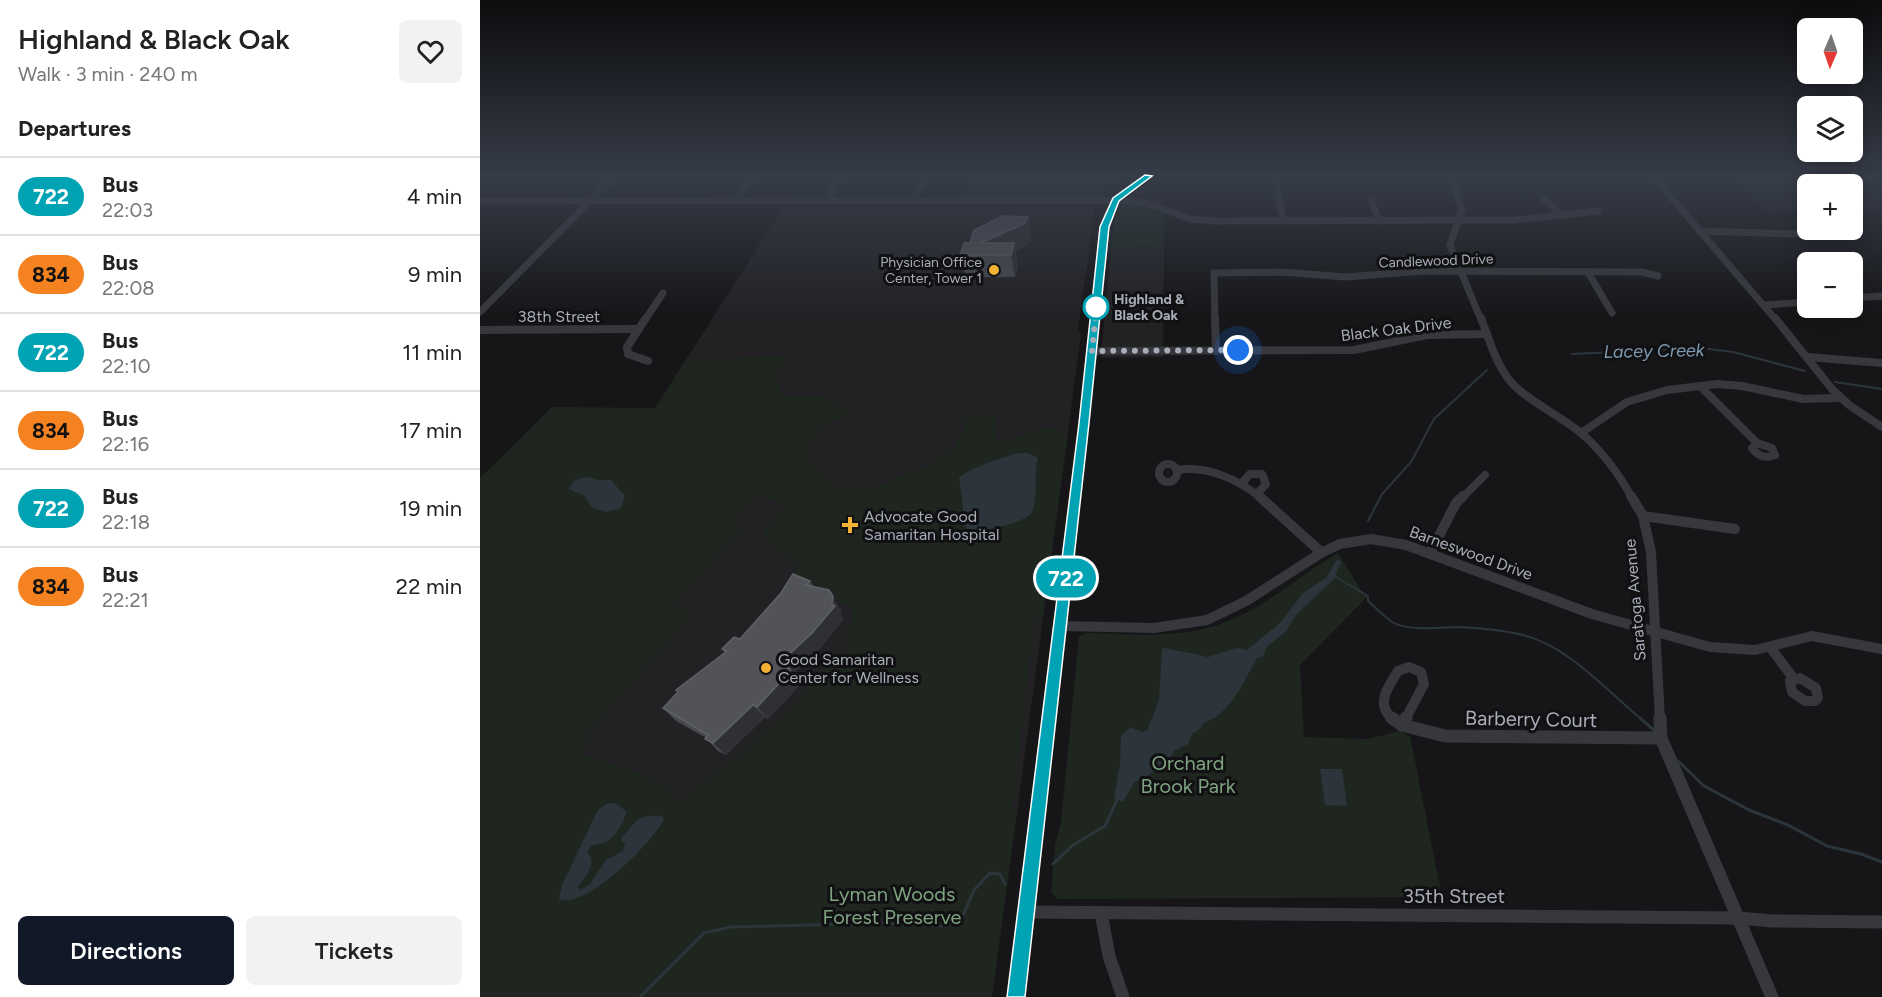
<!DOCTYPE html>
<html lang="en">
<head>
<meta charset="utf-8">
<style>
  :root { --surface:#fff; --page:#f2f2f2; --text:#222; --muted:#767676; --line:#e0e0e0; --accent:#111827 }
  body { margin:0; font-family:Figtree,sans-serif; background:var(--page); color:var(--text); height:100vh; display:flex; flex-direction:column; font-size:22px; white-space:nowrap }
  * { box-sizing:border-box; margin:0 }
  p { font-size:20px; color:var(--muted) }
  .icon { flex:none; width:33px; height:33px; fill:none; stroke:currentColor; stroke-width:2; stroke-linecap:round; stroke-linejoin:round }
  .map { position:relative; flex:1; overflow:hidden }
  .drawer { display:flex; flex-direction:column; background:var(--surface); width:480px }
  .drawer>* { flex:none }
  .badge { padding:0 12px; border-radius:20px; font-size:21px; line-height:39px }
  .needle { width:39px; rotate:182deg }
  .buttons { position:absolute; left:1317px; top:18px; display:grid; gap:12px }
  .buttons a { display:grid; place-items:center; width:66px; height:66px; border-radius:9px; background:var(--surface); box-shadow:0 3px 15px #0003; font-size:30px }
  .you { position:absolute; width:30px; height:30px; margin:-15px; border:4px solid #fff; border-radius:50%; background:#1a73e8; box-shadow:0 0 0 9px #1a73e833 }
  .map>.badge { position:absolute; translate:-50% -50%; box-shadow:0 0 0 3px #fff }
  h2 { padding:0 18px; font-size:22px; line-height:54px }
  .round { display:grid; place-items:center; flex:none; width:63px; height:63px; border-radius:9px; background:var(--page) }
  .overview { display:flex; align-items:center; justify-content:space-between; height:102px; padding:0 18px }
  h1 { font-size:28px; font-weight:600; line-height:45px }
  .primary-button { display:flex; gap:12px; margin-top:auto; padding:12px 18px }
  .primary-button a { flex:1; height:69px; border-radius:9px; background:var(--accent); color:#fff; font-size:24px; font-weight:600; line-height:69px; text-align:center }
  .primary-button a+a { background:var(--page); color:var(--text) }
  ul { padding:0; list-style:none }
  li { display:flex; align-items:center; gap:18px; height:78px; padding:0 18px; border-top:2px solid var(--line) }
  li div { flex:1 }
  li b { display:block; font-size:22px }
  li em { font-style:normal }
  li .badge { min-width:66px; font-weight:700; text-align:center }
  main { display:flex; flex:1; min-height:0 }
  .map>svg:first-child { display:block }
  .built { fill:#222225 }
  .green { fill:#1e261f; fill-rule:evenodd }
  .water { fill:#2c353c }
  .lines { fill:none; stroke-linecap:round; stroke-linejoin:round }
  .stream-far1 { stroke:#2c353c; stroke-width:2 }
  .stream { stroke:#2c353c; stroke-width:3 }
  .minor-far3 { stroke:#37383d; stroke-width:7 }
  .minor-far2 { stroke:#37383d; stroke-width:8 }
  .minor-far1 { stroke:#37383d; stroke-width:10 }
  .minor { stroke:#37383d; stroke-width:13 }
  .major { fill:#53555c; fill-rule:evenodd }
  .wall { fill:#47494d }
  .shaded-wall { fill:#2f3033 }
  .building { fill:#525359; stroke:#5f6168; stroke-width:1.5 }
  .line { fill:#00a3b4; stroke:#fff; stroke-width:1.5 }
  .walk { stroke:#a8adb8; stroke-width:6; stroke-dasharray:0 10.8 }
  .poi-dot { fill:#f2b134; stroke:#111113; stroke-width:2 }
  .stop-dot { fill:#fff; stroke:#00a3b4; stroke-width:3 }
  .labels { text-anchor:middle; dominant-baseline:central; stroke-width:6; stroke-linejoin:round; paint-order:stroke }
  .far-street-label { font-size:14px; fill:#a8adb8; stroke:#111113 }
  .far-poi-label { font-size:14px; fill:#a8adb8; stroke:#111113; text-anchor:end }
  .far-stop-label { font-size:14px; font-weight:bold; fill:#a8adb8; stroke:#111113; text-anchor:start }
  .street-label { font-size:16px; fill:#a8adb8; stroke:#111113 }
  .poi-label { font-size:16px; fill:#a8adb8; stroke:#111113; text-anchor:start }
  .water-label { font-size:18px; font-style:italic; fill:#7f9bb3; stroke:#111113 }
  .near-street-label { font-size:20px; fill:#a8adb8; stroke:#111113 }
  .near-park-label { font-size:20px; fill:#7fa381; stroke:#111113 }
</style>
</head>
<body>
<main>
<section class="drawer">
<div class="overview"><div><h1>Highland &amp; Black Oak</h1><p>Walk · 3 min · 240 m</p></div><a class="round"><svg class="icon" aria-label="heart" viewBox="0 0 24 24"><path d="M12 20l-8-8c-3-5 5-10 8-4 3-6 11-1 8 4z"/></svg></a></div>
<h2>Departures</h2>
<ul>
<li><span class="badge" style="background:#00a3b4;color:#fff">722</span><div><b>Bus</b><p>22:03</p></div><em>4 min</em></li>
<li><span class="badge" style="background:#f58220;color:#111">834</span><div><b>Bus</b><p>22:08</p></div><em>9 min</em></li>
<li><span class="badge" style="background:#00a3b4;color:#fff">722</span><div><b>Bus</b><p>22:10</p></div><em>11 min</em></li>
<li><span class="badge" style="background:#f58220;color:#111">834</span><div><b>Bus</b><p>22:16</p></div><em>17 min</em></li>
<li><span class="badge" style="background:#00a3b4;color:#fff">722</span><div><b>Bus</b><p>22:18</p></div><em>19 min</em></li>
<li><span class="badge" style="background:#f58220;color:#111">834</span><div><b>Bus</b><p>22:21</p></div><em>22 min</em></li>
</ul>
<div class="primary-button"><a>Directions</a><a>Tickets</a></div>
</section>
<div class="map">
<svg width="1402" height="997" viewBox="0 0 1402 997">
  <rect width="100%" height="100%" fill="#161618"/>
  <g class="built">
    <path d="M492,176H629L626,197L477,199Z"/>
    <path d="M1254,176H1401L1402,210H1373L1372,184H1328L1327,210H1285Z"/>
    <path d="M304,206L615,207L598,330L601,334L537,813L0,815V717L310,358H207Z"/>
    <path d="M684,247L683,357L621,358L631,248Z"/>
  </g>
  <g class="green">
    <path d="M497,176H553C523,192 526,194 497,176Z"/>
    <path d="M941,176H1096L1098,179H942Z"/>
    <path d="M645,203L664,205L685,213L684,247L631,248C633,233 632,213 645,203Z"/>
    <path d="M311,357L294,377L301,383L298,393L314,397L341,396L349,401L363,404V408L371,413L369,416C340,426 336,426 324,456L354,487L387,491L453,463L476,446L480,433L486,429L484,419L489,416H516L518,421L513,426L517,431L516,441C538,441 552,425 575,428V434L588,435L563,615L554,620L532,812L537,813L512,997H0V478L72,407L175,408L207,358ZM276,496L309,504L282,534L317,565L318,572L315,579L340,586L349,597L369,605L372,612L365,654L362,659H356L339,671L308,713L276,739L260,756L236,771L204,801L192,802L191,792L185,789L187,784L102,753L112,741L104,737L214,613L192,605L262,529L253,520Z"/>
    <path d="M858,553L884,595L888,596L820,665L824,737L888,739L919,731L930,736L962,897L578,899L571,893L575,844L581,823L599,636L608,633C647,634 689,638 727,628C776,616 815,578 858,553Z"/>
  </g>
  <g class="water">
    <path d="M539,453H548L558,458C553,475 559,497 551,514C540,524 501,533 488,530L482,522L483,506L479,478C489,468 524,457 539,453Z"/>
    <path d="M107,477L118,480H131L145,496L141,508L127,512L112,508L105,496L89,489L95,480Z"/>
    <path d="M857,559L862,562L857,570L856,577L815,616L806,631L787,647L783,656L777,658C765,679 756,702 736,717C732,720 728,720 724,723L721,728L712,734L708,744L694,751L686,765L654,783L643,802L634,798L640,764L641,736L650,727L662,732L668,729L679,700L682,649L685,648L728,657L757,648L767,650L800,623L823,593L847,577Z"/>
    <path d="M840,769H862L867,806L845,805Z"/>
    <path d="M135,803L146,811C146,820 135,836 128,841C119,847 111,840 108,853C118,865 104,877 98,887L100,890L110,884L126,860L143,851L145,843L141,841C142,835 145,834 149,829C159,816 166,815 182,816L184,819C174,841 106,910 79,899L82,885L118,810L126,804Z"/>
  </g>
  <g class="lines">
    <g class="stream-far1">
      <path d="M1092,354L1221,348L1253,352L1325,371"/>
      <path d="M1355,382L1402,389"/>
      <path d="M888,521L902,494L931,462L954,419L1007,370"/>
      <path d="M856,577L888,596V601C896,608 904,616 912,622C929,632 962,627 980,627C999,628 1021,630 1039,634C1087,644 1126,690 1162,720"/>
    </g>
    <g class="stream">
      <path d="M1160,718L1175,731"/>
      <path d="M1198,761L1224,786L1269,810L1308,825L1347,846L1381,854L1402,862"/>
      <path d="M573,864L593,845L625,826L637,800"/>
      <path d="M160,997L224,933L251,927L403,923L465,926L481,920L494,890L510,873L520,874L525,884"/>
    </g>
    <g class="minor-far3">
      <path d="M632,176V182"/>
      <path d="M795,176L803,221"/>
      <path d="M1173,176L1296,320"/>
      <path d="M971,180L982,209L970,245L1001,320"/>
      <path d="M1064,199L1082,215"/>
      <path d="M891,200L899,221"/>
      <path d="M0,201L636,200L667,203L710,219L734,221L1034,220L1119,211"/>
      <path d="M256,201L274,176"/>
      <path d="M346,201L361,176"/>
      <path d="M433,201L447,176"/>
      <path d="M1219,231L1317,234"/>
      <path d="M1108,272L1132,313"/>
      <path d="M1372,298L1402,296"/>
      <path d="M1284,305L1328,302"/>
      <path d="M0,312L135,176"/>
      <path d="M165,320L183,293"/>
      <path d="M735,320L734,273L802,272L866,277L944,271L1162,272L1178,276"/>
    </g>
    <g class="minor-far2">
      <path d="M166,318L147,347L148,354L168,361"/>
      <path d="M735,318L736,351"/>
      <path d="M1001,318C1009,339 1016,364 1030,381C1046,400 1081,416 1101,433C1122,451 1139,474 1152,498"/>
      <path d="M1295,318L1352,389L1369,405L1402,427"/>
      <path d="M0,330L159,329"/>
      <path d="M612,351L874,350L947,335L1007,334"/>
      <path d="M1328,357L1402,363"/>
      <path d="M1220,386L1277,443"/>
      <path d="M1101,433L1147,402L1187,390L1238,384L1262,386L1323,399L1358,398"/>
      <path d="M1277,443L1292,448L1295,455C1285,459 1278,456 1272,448Z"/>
      <circle cx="688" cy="473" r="9"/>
      <path d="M698,470C727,465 759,480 781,498"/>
      <path d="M762,483L770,474H782L786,484L778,493"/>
      <path d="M982,498L1005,475"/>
    </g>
    <g class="minor-far1">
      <path d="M779,496L842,553"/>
      <path d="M1151,496L1163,516L1171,552L1180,720"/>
      <path d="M1163,516L1255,529"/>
      <path d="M950,553L976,503L983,496"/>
      <path d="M581,626L674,628L727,620L766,601L841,553L860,544L891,539L926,545L1112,614L1230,647L1275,650L1332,636L1402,649"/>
      <path d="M1290,647L1314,679"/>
      <path d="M1320,678L1336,688L1338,698L1335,701H1325L1312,692L1310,681Z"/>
      <path d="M914,720C894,705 908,687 918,671L929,667L941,672L944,684L925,720"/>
    </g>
    <g class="minor">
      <path d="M912,718L922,725"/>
      <path d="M1180,718L1181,738L1292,997"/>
      <path d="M922,725L965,736L1181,738"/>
      <path d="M922,725L926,718"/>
      <path d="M546,912L1258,918L1293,921L1402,922"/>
      <path d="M621,913L629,956L643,997"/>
    </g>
    <path class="major" d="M662,176H672C652,192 635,201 628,227L609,423L545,997H527L599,423L620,227C626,204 641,189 662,176Z"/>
  </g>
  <g class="wall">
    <path d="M548,217L551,239L548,245L535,251L538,265L535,277H486L480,255L490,243Z"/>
    <path d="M330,581L333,586L361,610V615L363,620L341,647L314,673L321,682L320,685L288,719L285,717L246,755L238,751L226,738L196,721L183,708L245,653L242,649L260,639Z"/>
  </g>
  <g class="shaded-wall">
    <path d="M548,217L551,239L548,245L535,251L538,265L535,277L531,255L500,243Z"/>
    <path d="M353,596L361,610V615L363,620L341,647L314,673L321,682L320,685L288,719L277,707L300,663L352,604Z"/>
    <path d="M273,705L285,717L246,755L233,743Z"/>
  </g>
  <g class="building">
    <path d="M523,216L548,217L544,224L500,243H534L531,255H480L484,243H490L494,230Z"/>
    <path d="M313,574L330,581L326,585L349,590L353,596L352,604L355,606L332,633L300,663L310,669V672L277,707L273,705L233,743L225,739L228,735L183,708L198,692L196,690L247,651L242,649L254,637L260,639L301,593Z"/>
  </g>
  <linearGradient id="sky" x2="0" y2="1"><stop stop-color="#0c0c0d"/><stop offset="0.56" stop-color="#363c48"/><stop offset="1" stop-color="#363c48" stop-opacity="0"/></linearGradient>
  <rect width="1402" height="316" fill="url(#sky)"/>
  <path class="line" d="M665,175L672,176L639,201L629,227L609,423L545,997H527L599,423L620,227L633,198Z"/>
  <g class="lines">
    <path class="walk" d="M616,307L617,302L612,351L758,350"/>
  </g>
  <g class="poi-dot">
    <circle cx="514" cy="270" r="6"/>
    <path d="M367 516h6v6h6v6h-6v6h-6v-6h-6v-6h6z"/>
    <circle cx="286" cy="668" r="6"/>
  </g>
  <circle class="stop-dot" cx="616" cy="307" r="12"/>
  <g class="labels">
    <g class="far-street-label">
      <text transform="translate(956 261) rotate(-2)">Candlewood Drive</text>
    </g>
    <g class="far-poi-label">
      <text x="502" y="262">Physician Office<tspan x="502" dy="16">Center, Tower 1</tspan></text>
    </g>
    <g class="far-stop-label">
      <text x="634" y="299">Highland &amp;<tspan x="634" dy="16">Black Oak</tspan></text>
    </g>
    <g class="street-label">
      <text x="79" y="316">38th Street</text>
      <text transform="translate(916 329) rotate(-7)">Black Oak Drive</text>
      <text transform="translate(991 553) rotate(20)">Barneswood Drive</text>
      <text transform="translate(1155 600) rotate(-95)">Saratoga Avenue</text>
    </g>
    <g class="poi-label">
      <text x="384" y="516">Advocate Good<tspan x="384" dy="18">Samaritan Hospital</tspan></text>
      <text x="298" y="659">Good Samaritan<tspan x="298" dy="18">Center for Wellness</tspan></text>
    </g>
    <g class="water-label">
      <text transform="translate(1174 351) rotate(-1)">Lacey Creek</text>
    </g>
    <g class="near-street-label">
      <text transform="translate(1051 719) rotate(1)">Barberry Court</text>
      <text x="974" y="896">35th Street</text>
    </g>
    <g class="near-park-label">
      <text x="708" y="763">Orchard<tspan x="708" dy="23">Brook Park</tspan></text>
      <text x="412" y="894">Lyman Woods<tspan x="412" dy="23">Forest Preserve</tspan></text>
    </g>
  </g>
</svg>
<div class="buttons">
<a><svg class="needle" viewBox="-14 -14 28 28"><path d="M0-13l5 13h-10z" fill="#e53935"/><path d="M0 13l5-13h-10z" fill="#767676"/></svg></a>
<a><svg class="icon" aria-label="layers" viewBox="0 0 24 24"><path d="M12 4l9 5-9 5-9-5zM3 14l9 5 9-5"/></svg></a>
<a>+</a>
<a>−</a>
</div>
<div class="you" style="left:758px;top:350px"></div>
<b class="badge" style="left:586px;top:578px;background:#00a3b4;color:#fff">722</b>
</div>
</main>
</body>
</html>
